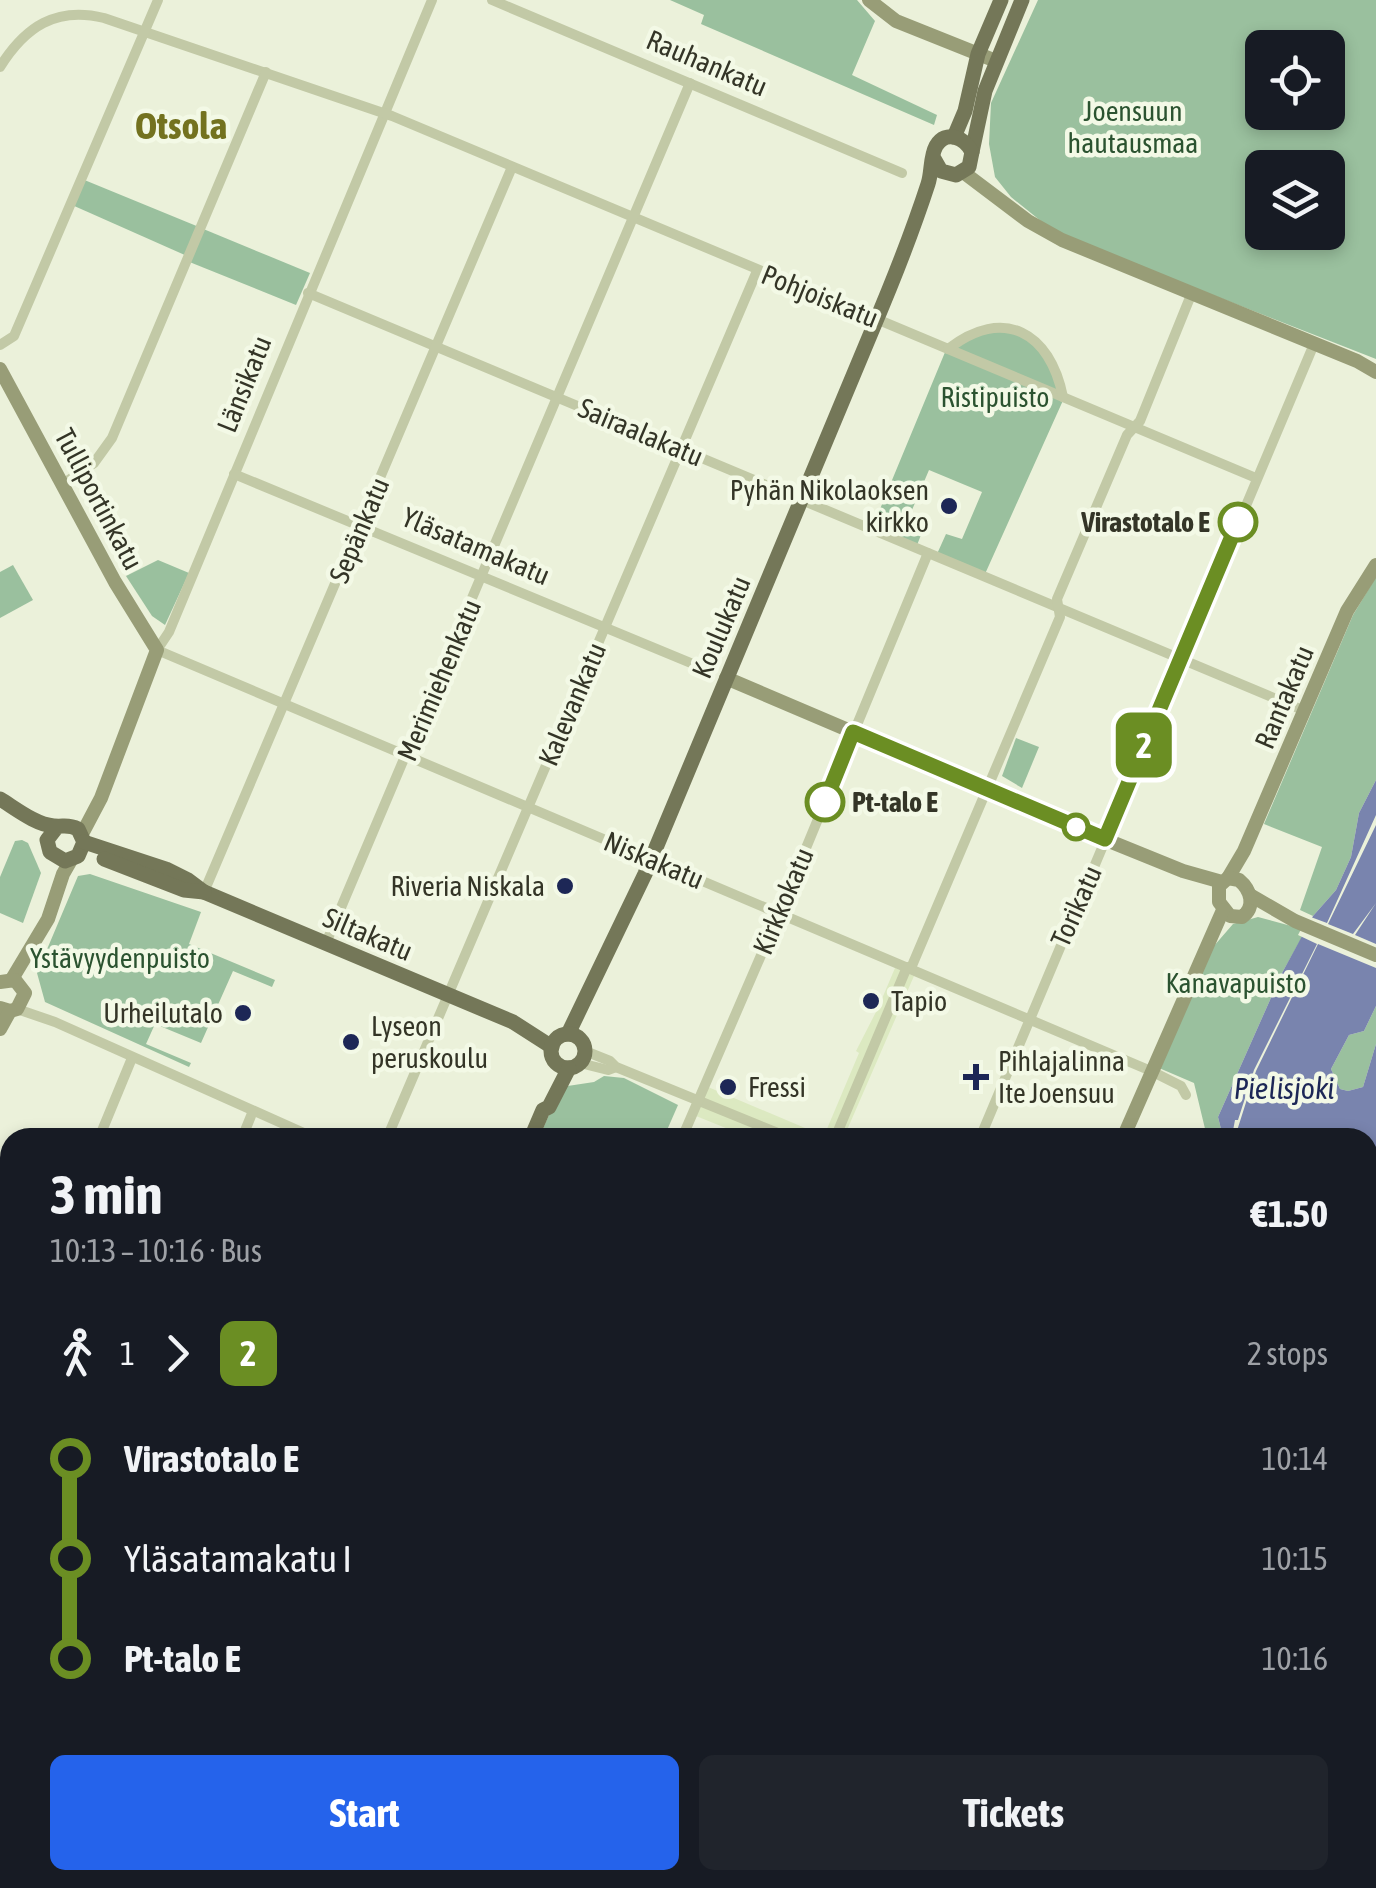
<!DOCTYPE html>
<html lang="en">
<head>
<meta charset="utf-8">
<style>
  :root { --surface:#171b24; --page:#20242c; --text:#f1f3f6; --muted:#9ea1a6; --accent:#2563eb }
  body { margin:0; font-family:"Asap Condensed",sans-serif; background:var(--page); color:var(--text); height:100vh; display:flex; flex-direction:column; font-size:38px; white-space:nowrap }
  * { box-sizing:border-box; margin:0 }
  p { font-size:32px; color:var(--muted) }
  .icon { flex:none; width:55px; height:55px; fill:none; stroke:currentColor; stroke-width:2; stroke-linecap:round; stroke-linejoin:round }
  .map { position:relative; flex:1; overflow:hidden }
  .drawer { position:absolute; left:0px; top:1128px; width:1378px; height:762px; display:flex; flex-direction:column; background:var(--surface); border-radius:30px 30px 0 0; box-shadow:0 5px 15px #0003 }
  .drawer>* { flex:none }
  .badge { padding:0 20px; border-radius:15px; font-size:35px; line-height:65px }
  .fabs { position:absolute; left:1245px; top:30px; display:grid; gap:20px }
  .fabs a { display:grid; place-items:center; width:100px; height:100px; border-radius:15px; background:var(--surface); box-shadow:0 5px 15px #0003; font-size:50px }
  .map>.badge { position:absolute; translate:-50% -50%; box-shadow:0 0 0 5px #fff }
  .legs { display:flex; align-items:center; gap:15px; height:110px; padding:0 50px; font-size:32px }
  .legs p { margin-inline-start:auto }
  .headline { display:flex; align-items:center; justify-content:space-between; height:170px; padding:0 50px }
  h1 { font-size:55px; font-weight:700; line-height:75px }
  .primary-button { display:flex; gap:20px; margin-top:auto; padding:20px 50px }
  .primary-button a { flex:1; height:115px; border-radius:15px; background:var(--accent); color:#fff; font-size:40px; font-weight:700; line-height:115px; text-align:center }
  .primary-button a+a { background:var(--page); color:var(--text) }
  ul { padding:0 50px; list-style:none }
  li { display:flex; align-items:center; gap:35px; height:100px; font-size:38px }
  li i { display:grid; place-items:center; width:15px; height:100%; margin:0 12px; background:currentColor }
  li i::after { content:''; width:25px; height:25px; margin:-12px; border:8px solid; border-radius:50%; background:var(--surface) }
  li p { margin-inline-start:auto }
  li:first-child i { background:linear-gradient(#0000 50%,currentColor 0) }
  li:last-child i { background:linear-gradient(currentColor 50%,#0000 0) }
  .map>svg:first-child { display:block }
  .green { fill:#9ac09e; fill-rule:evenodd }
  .plaza { fill:#dce9c1 }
  .water { fill:#7984ae }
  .pier { fill:#ebf1da }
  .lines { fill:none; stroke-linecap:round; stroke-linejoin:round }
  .street { stroke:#c2c9a6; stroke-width:10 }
  .secondary { stroke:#989d77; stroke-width:14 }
  .primary { stroke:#747758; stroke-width:15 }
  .line-1-casing { stroke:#fff; stroke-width:22 }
  .line-1 { stroke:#6b8e23; stroke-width:15 }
  .poi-dot { fill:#1d2756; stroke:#f3f9e6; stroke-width:4 }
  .stop-1-dot { fill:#fff; stroke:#6b8e23; stroke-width:5 }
  .labels { text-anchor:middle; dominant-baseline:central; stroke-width:9; stroke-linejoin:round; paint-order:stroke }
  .street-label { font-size:28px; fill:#343527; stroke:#f3f9e6 }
  .park-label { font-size:28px; fill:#2b5330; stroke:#f3f9e6 }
  .poi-label { font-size:28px; fill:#343527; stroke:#f3f9e6; text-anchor:start }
  .stop-label { font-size:28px; font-weight:bold; fill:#343527; stroke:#f3f9e6; text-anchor:end }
  .water-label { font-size:30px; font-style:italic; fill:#1d2756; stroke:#f3f9e6 }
  .district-label { font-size:38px; font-weight:bold; fill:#73721f; stroke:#f3f9e6 }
</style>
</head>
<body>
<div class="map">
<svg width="1376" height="1888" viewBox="0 0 1376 1888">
  <rect width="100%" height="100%" fill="#ebf1da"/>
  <g class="green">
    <path d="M670,0H857L875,21L852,75L937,115L934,125L701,24L704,15Z"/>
    <path d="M1038,0H1376V359L1057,234L1011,197L995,177L989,144L991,103ZM1262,48H1328V112H1262ZM1262,168H1328V232H1262Z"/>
    <path d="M82,179L199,227L187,256L72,205Z"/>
    <path d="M201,228L310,273L296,305L187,261Z"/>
    <path d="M1023,328C1049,347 1059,364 1065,396L985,574L937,554L946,534L962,539L982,492L929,470L909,517L925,525L917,545L873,526L948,345L967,332Z"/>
    <path d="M158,560L189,573L165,625L152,616L126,576Z"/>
    <path d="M13,565L33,600L0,618V572Z"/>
    <path d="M1376,577V780L1359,813L1351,857L1336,890L1313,916L1300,910L1322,847L1264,824L1353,615Z"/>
    <path d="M1016,738L1039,747L1022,788L1002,776Z"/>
    <path d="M22,840L28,843L41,873L23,923L0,913V877L15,841Z"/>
    <path d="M90,874L201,912L189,944L275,980L272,987L233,971L201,1043L155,1024L146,1044L191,1063L189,1067L45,1002L37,973L78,876Z"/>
    <path d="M1258,917L1306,930L1282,973L1218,1117L1223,1137H1207L1194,1083L1159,1068L1207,954L1233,924Z"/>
    <path d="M1376,1006V1044L1363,1087L1348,1091L1340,1089L1331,1069L1349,1035L1364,1031Z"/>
    <path d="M604,1076L624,1078L678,1105L664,1137L539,1138L561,1087L594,1082Z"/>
  </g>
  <path class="plaza" d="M895,968L914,976L844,1137H748L696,1116L708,1087L824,1136L859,1053L856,1051L878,1008L872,1005L874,999L881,1001Z"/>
  <g class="water">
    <path d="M1376,780V1006L1364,1031L1349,1035L1331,1069L1340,1089L1348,1091L1363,1087L1376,1044V1340L1368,1366V1138L1223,1137L1218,1117L1282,973L1313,916L1336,890L1351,857L1359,813Z"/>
    <path d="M1376,1609V1796L1368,1792V1613Z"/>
    <path d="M893,1880H1201L1189,1888H889Z"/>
  </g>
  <path class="pier" d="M1376,815V825L1328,924L1353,934L1376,903L1355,935L1376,944V968L1318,944L1256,1071L1235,1137L1232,1136L1235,1120H1238L1254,1070L1317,944L1298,935L1308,916L1327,923Z"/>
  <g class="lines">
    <g class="street">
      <path d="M432,0L169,632L157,650L1151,1071L1181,1086L1186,1095"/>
      <path d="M492,0L902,173"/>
      <path d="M0,67C25,27 56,6 104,18L392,116L1256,478"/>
      <path d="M308,293L1305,711"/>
      <path d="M0,345L14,336L158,0"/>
      <path d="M948,349C1004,306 1050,332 1063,397"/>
      <path d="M234,474L698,666"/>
      <path d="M63,484L94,463L112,438L266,72"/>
      <path d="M204,892L512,167"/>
      <path d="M326,943L690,83"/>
      <path d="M911,968L1060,617L1057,599L1127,435L1140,421L1191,295"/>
      <path d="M17,1009L55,1022L315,1138"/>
      <path d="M585,1051L610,1061L616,1067L790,1138"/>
      <path d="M580,1063L608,1070L616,1067"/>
      <path d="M99,1138L132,1058"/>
      <path d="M242,1138L253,1111"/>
      <path d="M387,1138L757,271"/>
      <path d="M682,1138L775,923L928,553"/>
      <path d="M835,1138L907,967"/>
      <path d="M980,1138L1314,344"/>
      <path d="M0,1373L10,1349"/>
      <path d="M0,1436L10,1441"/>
      <path d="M0,1649L10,1653"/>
      <path d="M0,1711L10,1687"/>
      <path d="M1368,1874L1376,1865"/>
      <path d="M544,1880L562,1888"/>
      <path d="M366,1888L369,1880"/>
      <path d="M522,1888L525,1880"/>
      <path d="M660,1888L664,1880"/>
      <path d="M1355,1888L1362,1880"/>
    </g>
    <g class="secondary">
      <path d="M869,0L896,21L996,61"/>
      <path d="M963,172L1028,221L1062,240L1357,361L1376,372"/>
      <path d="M0,369L115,582L157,650L101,798L82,834"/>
      <path d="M726,678L1109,841L1183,871L1222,882"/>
      <path d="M1228,878L1244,851L1347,611L1376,565"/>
      <path d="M1228,878L1239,880C1251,890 1256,907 1242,917L1230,916L1219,902V886Z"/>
      <path d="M1250,895L1295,921L1376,955"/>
      <path d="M12,979L48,919L63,874L71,860"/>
      <path d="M0,982L15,980L25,993L17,1009L10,1011L0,1008"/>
      <path d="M0,1029L10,1011"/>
      <path d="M1123,1138L1223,910"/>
      <path d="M0,1221L10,1225"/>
      <path d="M1368,1359L1376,1362"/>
      <path d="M0,1859L10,1863"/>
      <path d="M49,1880L68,1888"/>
      <path d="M215,1888L218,1880"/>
      <path d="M806,1888L809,1880"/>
    </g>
    <g class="primary">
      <path d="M954,137L965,111L978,54L1001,0"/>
      <path d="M972,152L985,91L1022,0"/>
      <path d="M0,799C15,808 36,825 54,826C64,827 68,824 78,829L84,842L78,856L65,861L50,852L47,840L57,827"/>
      <path d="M84,842L166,869L188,880L204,892L513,1022L552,1047"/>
      <path d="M104,859L184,890L204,892"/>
      <path d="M568,1034L645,874L873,328C893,281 912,233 928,184C932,172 930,157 936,146C946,129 965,138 972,152L969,167L956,175L941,171L933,157"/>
      <circle cx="568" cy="1051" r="17"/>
      <path d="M531,1138L543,1110L549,1107L569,1068"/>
    </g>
  </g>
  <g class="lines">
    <defs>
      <path id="line-1" d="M825,802L853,732L1105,839L1238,522"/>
    </defs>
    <use href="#line-1" class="line-1-casing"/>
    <use href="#line-1" class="line-1"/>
  </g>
  <g class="poi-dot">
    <circle cx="949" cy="506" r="10"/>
    <circle cx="565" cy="886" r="10"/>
    <circle cx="871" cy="1001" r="10"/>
    <circle cx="243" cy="1013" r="10"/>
    <circle cx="351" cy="1042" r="10"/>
    <path d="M971 1062h10v10h10v10h-10v10h-10v-10h-10v-10h10z"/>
    <circle cx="728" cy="1087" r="10"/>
  </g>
  <g class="stop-1-dot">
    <circle cx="1238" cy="522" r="18"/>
    <circle cx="825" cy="802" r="18"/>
    <circle cx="1076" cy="827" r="12"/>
  </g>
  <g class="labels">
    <g class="street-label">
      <text transform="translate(707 63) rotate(23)">Rauhankatu</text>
      <text transform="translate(820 296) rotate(22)">Pohjoiskatu</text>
      <text transform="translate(244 384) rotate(-68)">Länsikatu</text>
      <text transform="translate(641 432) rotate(23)">Sairaalakatu</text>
      <text transform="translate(99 499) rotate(62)">Tulliportinkatu</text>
      <text transform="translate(359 530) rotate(-67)">Sepänkatu</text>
      <text transform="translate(476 546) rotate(23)">Yläsatamakatu</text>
      <text transform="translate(721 627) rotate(-67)">Koulukatu</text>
      <text transform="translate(439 680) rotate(-67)">Merimiehenkatu</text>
      <text transform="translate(1284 697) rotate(-67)">Rantakatu</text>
      <text transform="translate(572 704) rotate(-67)">Kalevankatu</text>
      <text transform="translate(654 860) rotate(23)">Niskakatu</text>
      <text transform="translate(783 901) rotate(-67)">Kirkkokatu</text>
      <text transform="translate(1076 906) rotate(-66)">Torikatu</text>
      <text transform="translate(368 934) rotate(23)">Siltakatu</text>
    </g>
    <g class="park-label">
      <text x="1133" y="111">Joensuun<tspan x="1133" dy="32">hautausmaa</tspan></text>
      <text x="995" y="397">Ristipuisto</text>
      <text x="120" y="958">Ystävyydenpuisto</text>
      <text x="1236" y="983">Kanavapuisto</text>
    </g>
    <g class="poi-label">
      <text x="929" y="490" text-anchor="end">Pyhän Nikolaoksen<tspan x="929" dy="32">kirkko</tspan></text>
      <text x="545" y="886" text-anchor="end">Riveria Niskala</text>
      <text x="891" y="1001">Tapio</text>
      <text x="223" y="1013" text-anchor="end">Urheilutalo</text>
      <text x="371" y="1026">Lyseon<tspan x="371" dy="32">peruskoulu</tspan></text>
      <text x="998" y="1061">Pihlajalinna<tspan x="998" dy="32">Ite Joensuu</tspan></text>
      <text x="748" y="1087">Fressi</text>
    </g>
    <g class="stop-label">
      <text x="1210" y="522">Virastotalo E</text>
      <text x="852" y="802" text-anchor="start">Pt-talo E</text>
    </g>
    <g class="water-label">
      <text x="1284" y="1088">Pielisjoki</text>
    </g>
    <g class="district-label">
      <text x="181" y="125">Otsola</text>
    </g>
  </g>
</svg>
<div class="fabs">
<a><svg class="icon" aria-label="locate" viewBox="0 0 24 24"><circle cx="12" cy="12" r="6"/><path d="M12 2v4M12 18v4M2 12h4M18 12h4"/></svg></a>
<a><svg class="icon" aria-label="layers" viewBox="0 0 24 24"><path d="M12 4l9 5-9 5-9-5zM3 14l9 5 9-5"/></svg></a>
</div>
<b class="badge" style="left:1144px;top:745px;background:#6b8e23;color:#fff">2</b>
<section class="drawer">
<div class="headline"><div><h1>3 min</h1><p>10:13 – 10:16 · Bus</p></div><b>€1.50</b></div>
<div class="legs"><svg class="icon" aria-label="walk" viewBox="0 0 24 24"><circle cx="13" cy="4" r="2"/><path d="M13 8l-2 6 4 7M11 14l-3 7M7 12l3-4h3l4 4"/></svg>1<svg class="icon" aria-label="forward" viewBox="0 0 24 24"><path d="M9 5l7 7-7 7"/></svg><b class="badge" style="background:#6b8e23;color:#fff">2</b><p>2 stops</p></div>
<ul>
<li><i style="color:#6b8e23"></i><b>Virastotalo E</b><p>10:14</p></li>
<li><i style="color:#6b8e23"></i><span>Yläsatamakatu I</span><p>10:15</p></li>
<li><i style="color:#6b8e23"></i><b>Pt-talo E</b><p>10:16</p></li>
</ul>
<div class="primary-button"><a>Start</a><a>Tickets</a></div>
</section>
</div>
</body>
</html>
